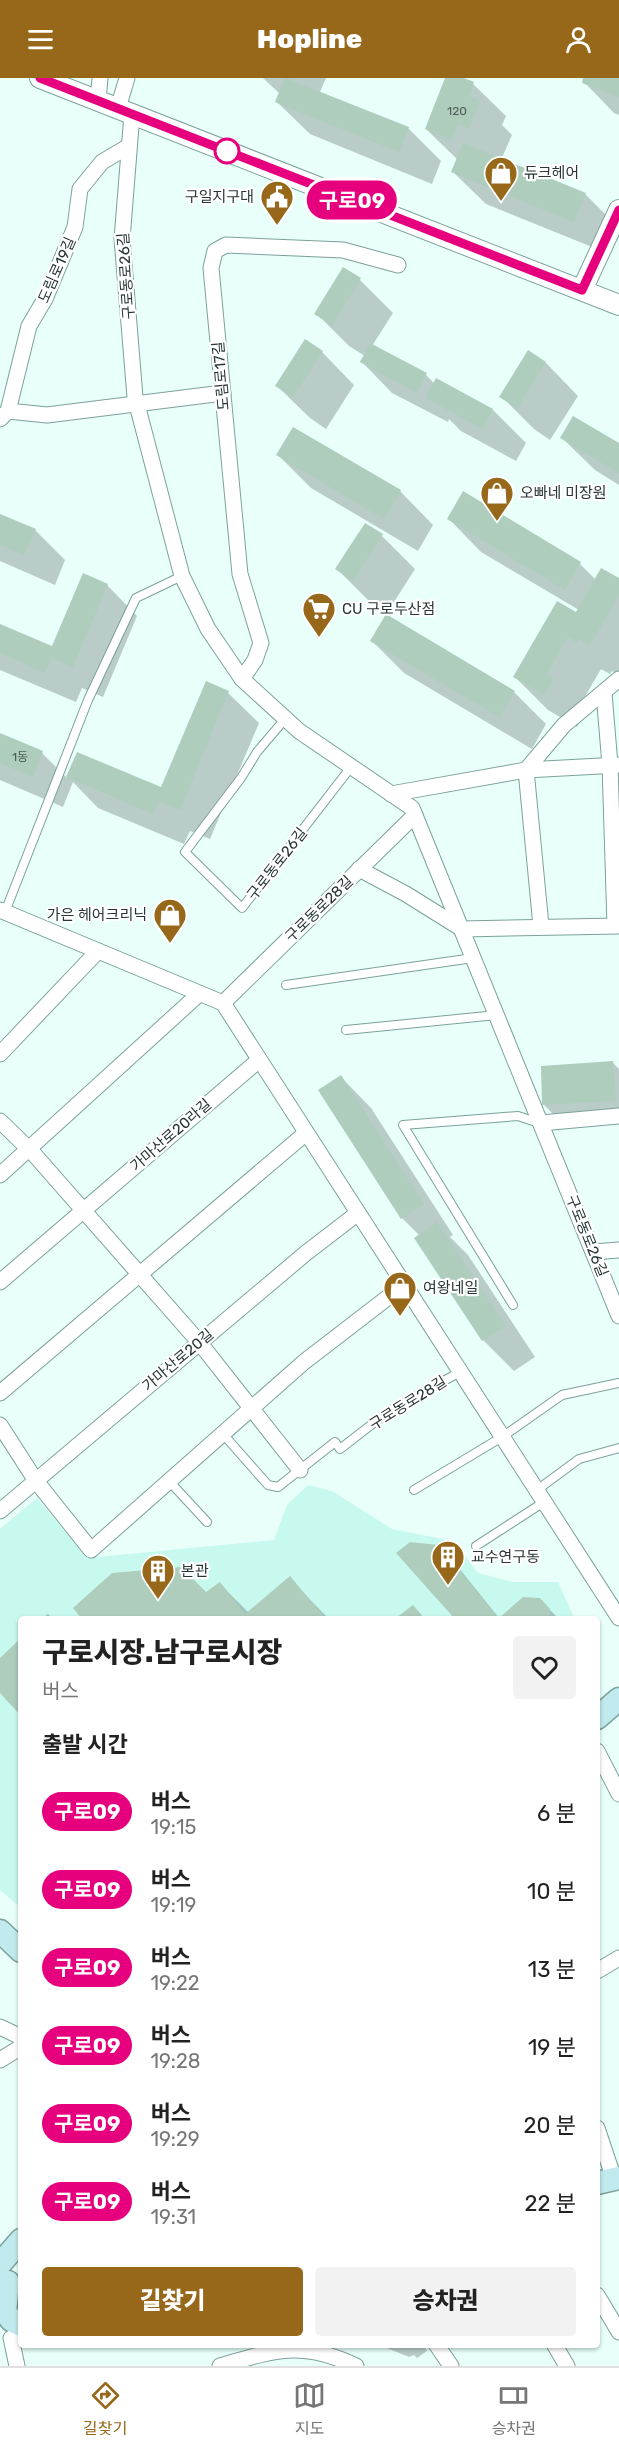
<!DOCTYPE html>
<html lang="ko">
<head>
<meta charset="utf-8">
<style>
  :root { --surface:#fff; --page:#f2f2f2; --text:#222; --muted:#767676; --line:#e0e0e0; --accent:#98681a }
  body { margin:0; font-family:Rubik,"Noto Sans KR",sans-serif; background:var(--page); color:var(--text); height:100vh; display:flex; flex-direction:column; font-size:22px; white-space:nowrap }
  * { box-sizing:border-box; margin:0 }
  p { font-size:20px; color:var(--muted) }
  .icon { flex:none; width:33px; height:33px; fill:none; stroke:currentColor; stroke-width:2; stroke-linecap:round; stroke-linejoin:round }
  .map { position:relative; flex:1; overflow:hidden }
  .panel { position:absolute; left:18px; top:1538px; width:582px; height:732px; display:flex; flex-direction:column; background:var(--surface); border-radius:6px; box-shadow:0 2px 4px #0004 }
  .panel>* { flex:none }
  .badge { padding:0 12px; border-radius:20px; font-size:21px; line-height:39px }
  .map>.badge { position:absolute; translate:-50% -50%; box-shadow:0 0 0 3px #fff }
  h2 { padding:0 24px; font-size:22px; line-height:54px }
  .round { display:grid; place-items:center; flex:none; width:63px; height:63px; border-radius:6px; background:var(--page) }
  .headline { display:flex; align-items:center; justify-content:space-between; height:102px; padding:0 24px }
  h1 { font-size:28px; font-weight:800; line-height:45px }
  .action { display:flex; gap:12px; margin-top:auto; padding:12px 24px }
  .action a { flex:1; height:69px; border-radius:6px; background:var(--accent); color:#fff; font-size:24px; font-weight:800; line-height:69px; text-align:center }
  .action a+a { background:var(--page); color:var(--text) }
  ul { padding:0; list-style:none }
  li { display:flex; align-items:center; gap:18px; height:78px; padding:0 24px }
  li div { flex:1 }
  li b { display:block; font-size:22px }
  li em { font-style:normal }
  li .badge { min-width:66px; font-weight:700; text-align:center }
  header { display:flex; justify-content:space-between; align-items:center; height:78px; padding:0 24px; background:var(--accent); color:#fff; font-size:27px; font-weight:800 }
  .menu { display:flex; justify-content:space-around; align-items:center; height:84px; border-top:2px solid var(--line); background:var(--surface); font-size:16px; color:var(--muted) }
  .menu a { display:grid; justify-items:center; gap:3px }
  .menu .active { color:var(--accent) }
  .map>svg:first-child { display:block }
  .built { fill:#c8f9ef }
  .shadow { fill:#0003 }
  .building { fill:#aecdbc }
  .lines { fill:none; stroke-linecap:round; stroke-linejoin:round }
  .service-casing { stroke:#7ca19a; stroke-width:10 }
  .minor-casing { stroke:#7ca19a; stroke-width:17 }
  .tertiary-casing { stroke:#7ca19a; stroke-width:22 }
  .secondary-casing { stroke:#7ca19a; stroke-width:25 }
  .service { stroke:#fff; stroke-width:8 }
  .minor { stroke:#fff; stroke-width:15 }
  .tertiary { stroke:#fff; stroke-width:20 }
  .secondary { stroke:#c1eaee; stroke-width:22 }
  .line-casing { stroke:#fff; stroke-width:14 }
  .line { stroke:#e6007e; stroke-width:9 }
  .stop-dot { fill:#fff; stroke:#e6007e; stroke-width:3 }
  .labels { text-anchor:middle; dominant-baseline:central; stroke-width:4.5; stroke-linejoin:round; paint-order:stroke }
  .number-label { font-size:12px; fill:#4a5c57 }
  .poi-label { font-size:15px; fill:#283735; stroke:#fff; text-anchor:start }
  .street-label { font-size:15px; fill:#283735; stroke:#fff }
</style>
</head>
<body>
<header><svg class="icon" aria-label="menu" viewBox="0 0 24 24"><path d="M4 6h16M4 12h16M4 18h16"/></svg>Hopline<svg class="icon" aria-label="person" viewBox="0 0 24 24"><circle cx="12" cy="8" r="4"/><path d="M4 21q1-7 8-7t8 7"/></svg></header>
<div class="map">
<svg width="619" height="2288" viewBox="0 0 619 2288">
  <rect width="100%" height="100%" fill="#e8fffa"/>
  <path class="built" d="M308,1407L332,1413L392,1451L442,1461L458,1469L478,1495L513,1504H558L574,1540H21V1830L0,1812V1451L37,1420L87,1480L274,1462L287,1427Z"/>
  <g class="shadow">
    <path d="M263,0H326L320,14L408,50L441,83L432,106L310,56L277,24L280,16Z"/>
    <path d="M447,0H460L473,6L506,38L502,47L512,57L501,82L585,116L618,149L607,175L486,126L453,94L458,82L426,51Z"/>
    <path d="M585,0H619V37L614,35L584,4Z"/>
    <path d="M344,191L360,202L393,235L372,268L426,297L435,306L437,302L493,332L526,365L516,383L461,353L449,341L448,344L392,315L362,284L365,278L349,268L316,235Z"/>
    <path d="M322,274L354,307L326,351L310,340L277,308Z"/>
    <path d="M529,275L546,285L578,318L550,362L534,351L501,318Z"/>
    <path d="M562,360L619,367V407L595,392Z"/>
    <path d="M278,377L400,413L433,447L418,473L311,410Z"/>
    <path d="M464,415L580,486L596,502H619V597L612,593L610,596L601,591L579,629L585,635L577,649L548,632L515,599L579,532L481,474L449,441Z"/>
    <path d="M0,437L35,452L65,482L55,507L0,483Z"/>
    <path d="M382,458L415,491L387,535L370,524L337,491Z"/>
    <path d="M107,507L137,538L103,619L82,610L76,624L0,592V548L53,570Z"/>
    <path d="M372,563L514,614L546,646L532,671L404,595Z"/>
    <path d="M228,615L259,645L210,761L190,753L184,766L98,730L73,704L63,729L0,702V657L42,675L67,700L77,676L162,711Z"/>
    <path d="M612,984L619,991V1035L555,1038L544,1027Z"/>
    <path d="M341,999L371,1030L453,1157L450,1159L468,1177L535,1279L514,1293L483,1262L416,1160L420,1158L402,1140Z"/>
    <path d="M438,1469L454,1484L499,1540H456L399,1476Z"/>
    <path d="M290,1501L328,1540H83L75,1530L206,1516L220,1506L249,1535Z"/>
    <path d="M524,1521H539L558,1540H501Z"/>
    <path d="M48,1536L52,1540H43Z"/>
    <path d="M377,2266H423L427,2273L417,2280L414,2277L409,2279Z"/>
  </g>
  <g class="building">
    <path d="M285,0L409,49L399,74L275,24Z"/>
    <path d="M445,0H464L474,4L469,18L480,23L469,50L458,46L451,62L425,51Z"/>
    <path d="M583,0H619V19L582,5Z"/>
    <path d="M463,65L586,115L574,144L451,94Z"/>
    <path d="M343,189L361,200L332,247L314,236Z"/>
    <path d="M305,261L323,273L293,319L275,308Z"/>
    <path d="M370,265L427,295L417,315L360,284Z"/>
    <path d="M528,272L546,284L517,330L499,319Z"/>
    <path d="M436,300L493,331L483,351L426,320Z"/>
    <path d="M573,338L619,365V395L560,360Z"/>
    <path d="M293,349L401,412L384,441L276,377Z"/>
    <path d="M463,413L581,484L565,512L447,441Z"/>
    <path d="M0,436L36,451L24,477L0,467Z"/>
    <path d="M365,445L383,456L353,503L335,491Z"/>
    <path d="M601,490L619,500V517L590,567L578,561L576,564L568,559L546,597L553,601L544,617L513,599L557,523L576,534Z"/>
    <path d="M83,495L108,506L73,589L51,580L45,595L0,575V546L52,568Z"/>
    <path d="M386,536L515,613L499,639L370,563Z"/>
    <path d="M206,603L229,613L180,732L159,723L153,736L66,699L77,674L161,709Z"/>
    <path d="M0,655L43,673L33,699L0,685Z"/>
    <path d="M613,983L616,1023L542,1027L541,988Z"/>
    <path d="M341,997L424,1126L401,1141L318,1012Z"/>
    <path d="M437,1144L506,1248L482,1263L414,1160Z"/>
    <path d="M410,1464L439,1467L498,1540H454L396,1475Z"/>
    <path d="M181,1489L206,1514L220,1504L245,1536L290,1498L325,1540H81L73,1530L112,1495Z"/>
    <path d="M523,1519L540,1520L550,1531L549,1540H499Z"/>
    <path d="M413,1527L424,1540H396Z"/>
    <path d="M21,1560V1638L0,1615V1580Z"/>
  </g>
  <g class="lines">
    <defs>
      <g id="service">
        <path d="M285,641L257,674L241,700L185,774L242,830L351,689"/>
        <path d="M5,834L88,622L136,520L182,498"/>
        <path d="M286,907L473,880"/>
        <path d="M346,952L497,937"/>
        <path d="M513,1227L403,1047L518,1038L539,1045"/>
        <path d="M223,1356L268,1407L278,1409L335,1364L340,1371L389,1333L460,1294"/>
        <path d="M169,1403L207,1444"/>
        <path d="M414,1412L502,1359L562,1317L619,1305"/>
        <path d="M537,1412L579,1381L619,1370"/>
        <path d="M476,1468L544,1424"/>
      </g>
      <g id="minor">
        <path d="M98,23L100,0"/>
        <path d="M118,30L127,0"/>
        <path d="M132,36L122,161L135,319L182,498L208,551L242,601L299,653L412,730L619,1238"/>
        <path d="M8,333L29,248L45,221L75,149L80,111L102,84L129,68"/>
        <path d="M0,341L8,333L47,337L223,315"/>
        <path d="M242,601L255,582L261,565L240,496L211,190L215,173L226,167L343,172L398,187"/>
        <path d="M604,615L610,687L615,847"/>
        <path d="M391,716L526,692L619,687"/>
        <path d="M359,791L406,816L462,851L619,848"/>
        <path d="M0,832L223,925L619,1540"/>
        <path d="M541,848L526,692L564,647L619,601"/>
        <path d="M223,925L415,737"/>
        <path d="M0,976L98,873"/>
        <path d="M0,1043L33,1075L199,1264L300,1392"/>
        <path d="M541,1045L619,1038"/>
        <path d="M0,1097L199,916"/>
        <path d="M593,1174L619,1172"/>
        <path d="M0,1204L259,982"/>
        <path d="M0,1315L306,1055"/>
        <path d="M0,1347L36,1403L91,1472L304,1284L404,1207"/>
        <path d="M0,1433L306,1175L358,1135"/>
        <path d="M597,1673L619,1716"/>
        <path d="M597,1893L619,1880"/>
        <path d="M0,1949L21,1959"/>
        <path d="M0,1982L21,1969"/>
        <path d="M597,2050L614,2101"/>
        <path d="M597,2217L619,2254"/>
        <path d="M11,2260L17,2288"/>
        <path d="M436,2266L451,2288"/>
        <path d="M554,2266L567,2288"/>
        <path d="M220,2288C275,2272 301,2262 356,2288"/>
      </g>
      <g id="tertiary">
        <path d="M40,0L619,227"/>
        <path d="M582,212L619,132"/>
      </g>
      <g id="secondary">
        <path d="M597,1640L619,1621"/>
        <path d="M0,1853L21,1873"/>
        <path d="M597,2105L619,2100"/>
        <path d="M0,2186L21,2162"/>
        <path d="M8,2204L5,2233L11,2242L21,2247"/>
      </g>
    </defs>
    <use href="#service" class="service-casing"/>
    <use href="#minor" class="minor-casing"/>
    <use href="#tertiary" class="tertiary-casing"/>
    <use href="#secondary" class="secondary-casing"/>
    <use href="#service" class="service"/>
    <use href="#minor" class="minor"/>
    <use href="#tertiary" class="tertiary"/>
    <use href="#secondary" class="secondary"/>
  </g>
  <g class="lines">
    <defs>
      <path id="line" d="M40,0L582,212L619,132"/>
    </defs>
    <use href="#line" class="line-casing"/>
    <use href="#line" class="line"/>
  </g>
  <defs>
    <symbol id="shop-pin" viewBox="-11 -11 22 30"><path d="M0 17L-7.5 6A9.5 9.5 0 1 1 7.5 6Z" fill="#98681a" stroke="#fff"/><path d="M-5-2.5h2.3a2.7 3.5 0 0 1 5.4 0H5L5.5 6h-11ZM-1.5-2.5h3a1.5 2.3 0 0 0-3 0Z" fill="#fff"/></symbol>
    <symbol id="civic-pin" viewBox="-11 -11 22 30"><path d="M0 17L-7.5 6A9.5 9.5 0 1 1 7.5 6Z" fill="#98681a" stroke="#fff"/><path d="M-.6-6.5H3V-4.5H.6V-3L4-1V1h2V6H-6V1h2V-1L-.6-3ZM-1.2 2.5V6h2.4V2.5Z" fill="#fff"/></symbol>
    <symbol id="supermarket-pin" viewBox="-11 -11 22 30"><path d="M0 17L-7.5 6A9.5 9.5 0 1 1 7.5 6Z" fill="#98681a" stroke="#fff"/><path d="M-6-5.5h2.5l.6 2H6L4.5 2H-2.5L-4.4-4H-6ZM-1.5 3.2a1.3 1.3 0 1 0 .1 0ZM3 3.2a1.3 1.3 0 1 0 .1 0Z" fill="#fff"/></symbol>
    <symbol id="building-pin" viewBox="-11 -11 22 30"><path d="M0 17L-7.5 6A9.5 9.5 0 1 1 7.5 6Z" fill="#98681a" stroke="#fff"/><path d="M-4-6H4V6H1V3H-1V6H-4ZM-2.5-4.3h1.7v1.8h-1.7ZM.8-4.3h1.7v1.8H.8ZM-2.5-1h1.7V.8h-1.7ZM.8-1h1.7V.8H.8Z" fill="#fff"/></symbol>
  </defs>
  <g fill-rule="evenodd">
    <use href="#shop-pin" x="482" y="76" width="38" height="52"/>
    <use href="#civic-pin" x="258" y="100" width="38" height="52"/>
    <use href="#shop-pin" x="478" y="396" width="38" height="52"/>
    <use href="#supermarket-pin" x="300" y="512" width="38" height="52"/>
    <use href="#shop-pin" x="151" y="818" width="38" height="52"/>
    <use href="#shop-pin" x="381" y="1191" width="38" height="52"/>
    <use href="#building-pin" x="429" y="1460" width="38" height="52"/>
    <use href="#building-pin" x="139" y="1474" width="38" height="52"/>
  </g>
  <circle class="stop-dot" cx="227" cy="73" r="12"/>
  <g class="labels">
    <g class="number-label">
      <text x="457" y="33">120</text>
      <text x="20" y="679">1동</text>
    </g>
    <g class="poi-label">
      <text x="524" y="95">듀크헤어</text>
      <text x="254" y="119" text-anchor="end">구일지구대</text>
      <text x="520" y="415">오빠네 미장원</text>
      <text x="342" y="531">CU 구로두산점</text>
      <text x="147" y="837" text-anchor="end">가은 헤어크리닉</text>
      <text x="423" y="1210">여왕네일</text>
      <text x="471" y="1479">교수연구동</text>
      <text x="181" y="1493">본관</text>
    </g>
    <g class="street-label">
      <text transform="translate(57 192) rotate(-66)">도림로19길</text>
      <text transform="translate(126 198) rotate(-94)">구로동로26길</text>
      <text transform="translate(221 298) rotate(-95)">도림로17길</text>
      <text transform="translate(277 786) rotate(-52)">구로동로26길</text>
      <text transform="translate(319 831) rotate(-44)">구로동로28길</text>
      <text transform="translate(171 1057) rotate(-41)">가마산로20라길</text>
      <text transform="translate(587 1158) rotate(68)">구로동로26길</text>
      <text transform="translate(178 1282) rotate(-40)">가마산로20길</text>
      <text transform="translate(408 1325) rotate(-32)">구로동로28길</text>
    </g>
  </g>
</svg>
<b class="badge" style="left:352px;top:122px;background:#e6007e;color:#fff">구로09</b>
<section class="panel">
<div class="headline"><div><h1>구로시장.남구로시장</h1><p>버스</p></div><a class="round"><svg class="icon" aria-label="heart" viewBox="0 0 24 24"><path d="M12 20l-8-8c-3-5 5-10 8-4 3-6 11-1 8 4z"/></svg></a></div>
<h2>출발 시간</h2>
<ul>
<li><span class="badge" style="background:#e6007e;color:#fff">구로09</span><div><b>버스</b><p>19:15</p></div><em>6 분</em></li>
<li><span class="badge" style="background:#e6007e;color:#fff">구로09</span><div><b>버스</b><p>19:19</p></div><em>10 분</em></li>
<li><span class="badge" style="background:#e6007e;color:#fff">구로09</span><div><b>버스</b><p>19:22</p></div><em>13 분</em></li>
<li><span class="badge" style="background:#e6007e;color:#fff">구로09</span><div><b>버스</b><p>19:28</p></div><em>19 분</em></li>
<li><span class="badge" style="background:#e6007e;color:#fff">구로09</span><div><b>버스</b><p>19:29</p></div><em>20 분</em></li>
<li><span class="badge" style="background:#e6007e;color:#fff">구로09</span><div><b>버스</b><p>19:31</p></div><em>22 분</em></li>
</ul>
<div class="action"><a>길찾기</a><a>승차권</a></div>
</section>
</div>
<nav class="menu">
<a class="active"><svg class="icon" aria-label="directions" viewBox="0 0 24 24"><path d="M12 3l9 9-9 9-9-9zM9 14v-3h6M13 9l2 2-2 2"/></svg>길찾기</a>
<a><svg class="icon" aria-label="map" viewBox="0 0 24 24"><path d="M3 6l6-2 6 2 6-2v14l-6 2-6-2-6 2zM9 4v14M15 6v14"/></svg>지도</a>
<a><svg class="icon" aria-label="tickets" viewBox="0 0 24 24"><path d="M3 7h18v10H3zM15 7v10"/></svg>승차권</a>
</nav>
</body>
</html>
